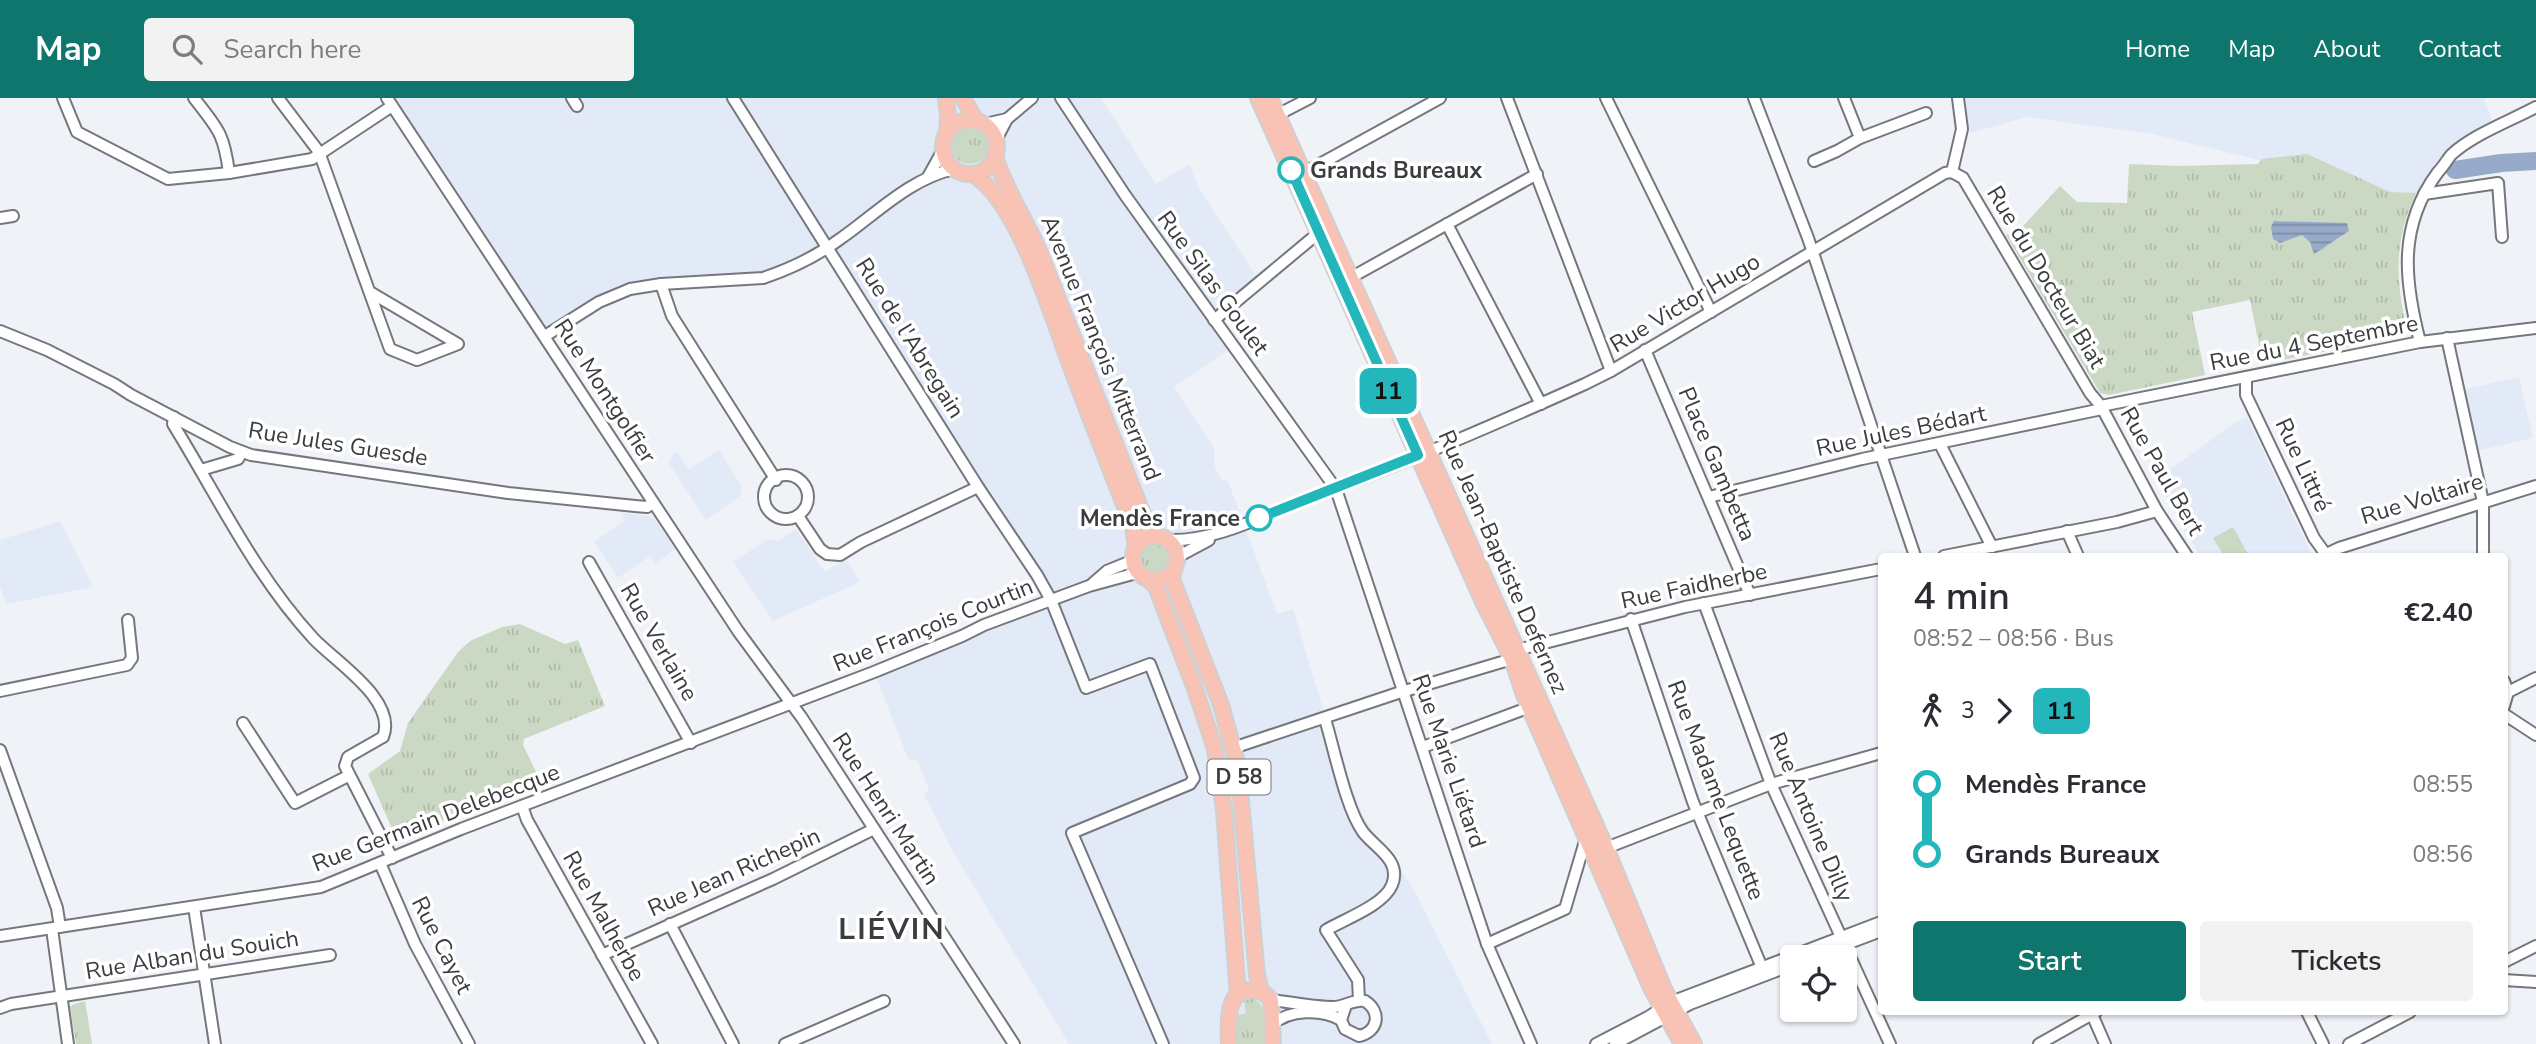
<!DOCTYPE html>
<html lang="en">
<head>
<meta charset="utf-8">
<style>
  :root { --surface:#fff; --page:#f2f2f3; --text:#2b2b33; --muted:#7c7c81; --accent:#0f766e }
  body { margin:0; font-family:"Nunito Sans",sans-serif; background:var(--page); color:var(--text); height:100vh; display:flex; flex-direction:column; font-size:26px; white-space:nowrap }
  * { box-sizing:border-box; margin:0 }
  p { font-size:23px; color:var(--muted) }
  .icon { flex:none; width:38px; height:38px; fill:none; stroke:currentColor; stroke-width:2; stroke-linecap:round; stroke-linejoin:round }
  .map { position:relative; flex:1; overflow:hidden }
  .panel { position:absolute; left:1878px; top:455px; width:630px; height:462px; display:flex; flex-direction:column; background:var(--surface); border-radius:7px; box-shadow:0 2px 5px #0004 }
  .panel>* { flex:none }
  .badge { padding:0 14px; border-radius:10px; font-size:24px; line-height:46px }
  .buttons { position:absolute; left:1780px; top:847px; display:grid; gap:14px }
  .buttons a { display:grid; place-items:center; width:77px; height:77px; border-radius:7px; background:var(--surface); box-shadow:0 2px 5px #0004; font-size:35px }
  .map>.badge { position:absolute; translate:-50% -50%; box-shadow:0 0 0 4px #fff }
  .legs { display:flex; align-items:center; gap:10px; height:77px; padding:0 35px; font-size:23px }
  .legs p { margin-inline-start:auto }
  .overview { display:flex; align-items:center; justify-content:space-between; height:119px; padding:0 35px }
  h1 { font-size:38px; font-weight:600; line-height:52px }
  .action { display:flex; gap:14px; margin-top:auto; padding:14px 35px }
  .action a { flex:1; height:80px; border-radius:7px; background:var(--accent); color:#fff; font-size:28px; font-weight:600; line-height:80px; text-align:center }
  .action a+a { background:var(--page); color:var(--text) }
  ul { padding:0 35px; list-style:none }
  li { display:flex; align-items:center; gap:24px; height:70px; font-size:26px }
  li i { display:grid; place-items:center; width:10px; height:100%; margin:0 9px; background:currentColor }
  li i::after { content:''; width:18px; height:18px; margin:-9px; border:5px solid; border-radius:50%; background:var(--surface) }
  li p { margin-inline-start:auto }
  li:first-child i { background:linear-gradient(#0000 50%,currentColor 0) }
  li:last-child i { background:linear-gradient(currentColor 50%,#0000 0) }
  header { display:flex; align-items:center; gap:42px; box-sizing:border-box; height:98px; padding:0 35px; background:var(--accent); color:#fff }
  header strong { font-size:33px }
  nav { display:flex; gap:38px; margin-inline-start:auto; font-size:24px }
  .search { width:490px; height:63px; background:var(--page); display:flex; align-items:center; gap:18px; box-sizing:border-box; padding:0 24px; border-radius:7px; color:var(--muted); font-size:26px }
  .map>svg:first-child { display:block }
  .built { fill:#e3eaf7 }
  .grass { fill:url(#grass-tufts) }
  .garden { fill:#cbd9c4 }
  .water { fill:url(#water-rules) }
  .lines { fill:none; stroke-linecap:round; stroke-linejoin:round }
  .river { stroke:#98aac9; stroke-width:18 }
  .minor-casing { stroke:#75777c; stroke-width:14 }
  .major-casing { stroke:#d0d0d1; stroke-width:18 }
  .minor { stroke:#fff; stroke-width:10 }
  .major { stroke:#f8c2b5; stroke-width:14 }
  .line-1-casing { stroke:#fff; stroke-width:16 }
  .line-1 { stroke:#23b6bb; stroke-width:10 }
  .stop-1-dot { fill:#fff; stroke:#23b6bb; stroke-width:3.5 }
  .labels { text-anchor:middle; dominant-baseline:central; stroke-width:7; stroke-linejoin:round; paint-order:stroke }
  .shield { fill:#fff; stroke:#767678; stroke-width:2 }
  .shield-label { font-size:21px; font-weight:bold; fill:#3b3c3e }
  .stop-label { font-size:23px; font-weight:bold; fill:#3b3c3e; stroke:#fff; text-anchor:start }
  .street-label { font-size:23px; fill:#3b3c3e; stroke:#fff }
  .district-label { font-size:30px; font-weight:bold; letter-spacing:2px; fill:#3b3c3e; stroke:#fff }
</style>
</head>
<body>
<header>
<strong>Map</strong>
<div class="search"><svg class="icon" aria-label="search" viewBox="0 0 24 24"><circle cx="10" cy="10" r="6"/><path d="M15 15l6 6"/></svg>Search here</div>
<nav><a>Home</a><a>Map</a><a>About</a><a>Contact</a></nav>
</header>
<div class="map">
<svg width="2536" height="946" viewBox="0 0 2536 946">
  <defs>
    <pattern id="grass-tufts" width="24" height="20" patternUnits="userSpaceOnUse" patternTransform="scale(1.75)"><rect width="24" height="20" fill="#cbd9c4"/><path d="M3 7l-1-3M5 7V3M7 7l1-3M15 17l-1-3M17 17v-4M19 17l1-3" fill="none" stroke="#afbba9"/></pattern>
    <pattern id="water-rules" width="6" height="5" patternUnits="userSpaceOnUse" patternTransform="scale(1.75)"><rect width="6" height="5" fill="#98aac9"/><path d="M0 2.5h6" fill="none" stroke="#7d8ca5"/></pattern>
  </defs>
  <rect width="100%" height="100%" fill="#eff3f8"/>
  <g class="built">
    <path d="M392,0H1101L1156,86L1189,66L1199,90L1260,184L1214,222L1233,249L1174,289L1214,350L1215,370L1222,382L1228,383L1277,516L1293,511L1323,611L1363,718L1413,790L1492,946H1069L952,752L924,696L929,692L917,661L909,663L874,574L1050,502L829,150L778,175L630,191L545,238Z"/>
    <path d="M1964,0H2484L2493,26L2471,37L2417,107L2302,60L2266,64L2153,36L2027,19L1970,35Z"/>
    <path d="M2519,279L2533,340L2476,353L2461,292Z"/>
    <path d="M2247,319L2310,453L2309,458H2200L2155,382L2236,324Z"/>
    <path d="M719,352L742,389L740,398L706,422L668,364L672,361L670,358L677,354L689,371Z"/>
    <path d="M621,415L648,418L656,422L675,451L655,466L650,458L618,480L594,444L625,422Z"/>
    <path d="M60,423L93,489L6,506L0,488V442Z"/>
    <path d="M796,431L825,474L846,461L860,484L773,523L733,464L768,441L778,443Z"/>
  </g>
  <g class="grass">
    <circle cx="970" cy="47" r="19"/>
    <path d="M2307,56L2390,94L2416,95C2394,142 2395,182 2407,231L2402,238L2263,266L2250,202L2192,214L2205,277L2109,297L2100,295L2006,137L2008,136L2012,140L2060,88L2077,104L2127,105L2129,66L2178,68L2258,66L2262,61Z"/>
    <circle cx="1155" cy="460" r="15"/>
    <path d="M520,526L565,546L578,542L605,608L524,641L523,647L540,682L397,742L368,676L400,653L408,625L458,554L470,543L502,529Z"/>
    <path d="M1251,900C1270,905 1264,930 1264,946H1237L1236,918L1246,915L1244,902Z"/>
    <path d="M85,903L92,946H76L70,909L74,906Z"/>
  </g>
  <path class="garden" d="M2233,429L2249,458H2224L2213,440Z"/>
  <path class="water" d="M2274,123L2347,125L2349,133L2314,156L2310,144L2302,137L2280,145L2273,141L2271,129Z"/>
  <g class="lines">
    <path class="river" d="M2455,72L2501,65L2536,63"/>
    <defs>
      <g id="minor">
        <path d="M63,0L77,34L168,81L229,75L312,61L392,8"/>
        <path d="M194,0C218,31 224,35 229,75"/>
        <path d="M278,0L319,54L390,251L417,262L458,246L370,194"/>
        <path d="M387,0L738,533L802,620L1014,946"/>
        <path d="M572,0L577,8"/>
        <path d="M733,0L978,389L1037,477L1051,502L1086,590L1150,566L1194,680L1190,686L1072,735L1163,946"/>
        <path d="M1061,0L1125,97L1336,391L1487,846L1531,946"/>
        <path d="M1507,0L1611,273"/>
        <path d="M1606,0L1711,214"/>
        <path d="M1754,0L1808,140L1915,458"/>
        <path d="M1844,0L1860,40"/>
        <path d="M1277,17L1310,0"/>
        <path d="M985,26L1007,21"/>
        <path d="M996,42L1007,21L1032,0"/>
        <path d="M1814,63L1837,53L1860,40L1926,15"/>
        <path d="M1302,73L1311,71L1440,0"/>
        <path d="M1952,74L1963,80L2090,295L2101,308L2157,413L2187,458"/>
        <path d="M1952,74L1962,31L1958,0"/>
        <path d="M928,79L943,52"/>
        <path d="M2424,96L2498,85L2502,139"/>
        <path d="M0,120L13,118"/>
        <path d="M1447,126L1541,306"/>
        <path d="M1352,179L1537,76"/>
        <path d="M661,186L672,218L776,382"/>
        <path d="M1214,222L1322,132"/>
        <path d="M0,233L47,252L114,286L131,297L230,349L251,357L508,395L635,408L647,409L653,405"/>
        <path d="M545,238L599,204L630,191L661,186L763,180C790,171 817,158 840,141C876,116 909,81 954,71"/>
        <path d="M2447,240L2483,404V458"/>
        <path d="M2420,244C2404,182 2398,128 2438,74C2443,69 2447,62 2451,57C2472,37 2510,23 2536,9"/>
        <path d="M1645,252L1750,497"/>
        <path d="M2246,279V297L2314,440L2327,458"/>
        <path d="M2101,308L2420,244L2536,230"/>
        <path d="M174,319L173,326C218,399 255,477 313,540C334,563 398,602 383,639L348,659L345,668L392,760"/>
        <path d="M1940,346L1992,449"/>
        <path d="M201,372L238,361L242,354"/>
        <circle cx="786" cy="399" r="22"/>
        <path d="M1709,399L1862,361L2102,311"/>
        <path d="M798,418L820,451L827,456L840,457L861,444L978,389"/>
        <path d="M2067,433L2078,458"/>
        <path d="M1167,442C1221,444 1270,413 1319,396C1409,364 1498,325 1585,286L1611,273L1945,75L1952,74"/>
        <path d="M1944,458L2117,424L2157,413"/>
        <path d="M2322,458L2339,450L2536,388"/>
        <path d="M1177,463L1181,457L1209,442"/>
        <path d="M589,464L691,645"/>
        <path d="M1092,486L1107,473L1129,464L1133,460"/>
        <path d="M1704,505L1771,686L1890,946"/>
        <path d="M1631,521L1693,704L1765,877"/>
        <path d="M2504,583L2508,594L2504,608"/>
        <path d="M0,593L127,567L132,560L128,522"/>
        <path d="M2508,594L2536,580"/>
        <path d="M2504,616L2536,637"/>
        <path d="M1325,621C1334,650 1346,711 1363,734C1375,750 1402,762 1392,787C1384,807 1345,821 1326,832L1358,882L1359,902"/>
        <path d="M243,625L295,705L348,678"/>
        <path d="M1423,649L1530,609"/>
        <path d="M1233,650L1398,595L1512,561L1518,553L1525,550L1685,509L1881,471"/>
        <path d="M0,652L57,810L60,829"/>
        <path d="M522,708L527,722L652,946"/>
        <path d="M1606,750L1771,686L1881,655"/>
        <path d="M380,765L415,846L469,946"/>
        <path d="M194,809L215,946"/>
        <path d="M670,826L733,946"/>
        <path d="M52,831L68,946"/>
        <path d="M0,838L321,789L461,731L874,574L962,538L984,527L1089,488L1133,476H1140"/>
        <path d="M1487,846L1565,811L1586,740"/>
        <path d="M602,857L773,781L874,731"/>
        <path d="M1812,859L1881,833"/>
        <path d="M2504,864L2536,848"/>
        <path d="M2504,882L2536,884"/>
        <path d="M1271,902C1291,904 1313,909 1333,909C1345,909 1353,901 1365,903C1382,914 1378,934 1359,938L1345,931L1341,922L1346,907"/>
        <path d="M0,910L11,906L330,857"/>
        <path d="M2091,914L2105,946"/>
        <path d="M2307,914L2323,946"/>
        <path d="M1272,927C1289,911 1322,911 1341,922"/>
        <path d="M785,946L884,903"/>
        <path d="M1596,946L1648,919L1671,904L1881,824"/>
        <path d="M1615,946L1690,906L1792,867"/>
        <path d="M2039,946L2096,914"/>
        <path d="M2349,946L2410,914"/>
      </g>
      <g id="major">
        <path d="M946,0L948,18L947,34"/>
        <path d="M963,0L976,23"/>
        <path d="M1258,0L1484,506L1512,561L1524,597L1651,890L1682,946"/>
        <path d="M1270,0L1606,750L1664,891L1694,946"/>
        <circle cx="970" cy="49" r="27"/>
        <path d="M995,59C1006,92 1026,123 1040,155L1146,424L1157,439"/>
        <path d="M972,76C1018,101 1052,220 1071,269C1091,323 1112,376 1133,429L1136,450"/>
        <circle cx="1155" cy="460" r="22"/>
        <path d="M1174,472L1172,481L1221,607L1233,650L1238,669L1257,877L1261,893"/>
        <path d="M1148,481L1156,489L1194,588L1215,651L1224,713L1238,897"/>
        <path d="M1229,946C1229,927 1224,892 1252,892C1261,892 1266,896 1271,902L1273,946"/>
      </g>
    </defs>
    <use href="#minor" class="minor-casing"/>
    <use href="#major" class="major-casing"/>
    <use href="#minor" class="minor"/>
    <use href="#major" class="major"/>
  </g>
  <g class="lines">
    <defs>
      <path id="line-1" d="M1259,420L1418,357L1291,72"/>
    </defs>
    <use href="#line-1" class="line-1-casing"/>
    <use href="#line-1" class="line-1"/>
  </g>
  <g class="stop-1-dot">
    <circle cx="1291" cy="72" r="12"/>
    <circle cx="1259" cy="420" r="12"/>
  </g>
  <g class="labels">
    <rect class="shield" x="1207.5" y="661.5" width="63" height="35" rx="5"/>
    <g class="shield-label">
      <text x="1239" y="679">D 58</text>
    </g>
    <g class="stop-label">
      <text x="1310" y="72">Grands Bureaux</text>
      <text x="1240" y="420" text-anchor="end">Mendès France</text>
    </g>
    <g class="street-label">
      <text transform="translate(2046 179) rotate(59)">Rue du Docteur Biat</text>
      <text transform="translate(1213 185) rotate(54)">Rue Silas Goulet</text>
      <text transform="translate(1685 205) rotate(-31)">Rue Victor Hugo</text>
      <text transform="translate(910 240) rotate(58)">Rue de l'Abregain</text>
      <text transform="translate(2314 245) rotate(-11)">Rue du 4 Septembre</text>
      <text transform="translate(1101 250) rotate(68)">Avenue François Mitterrand</text>
      <text transform="translate(605 293) rotate(57)">Rue Montgolfier</text>
      <text transform="translate(1901 333) rotate(-12)">Rue Jules Bédart</text>
      <text transform="translate(338 346) rotate(9)">Rue Jules Guesde</text>
      <text transform="translate(1717 366) rotate(67)">Place Gambetta</text>
      <text transform="translate(2303 367) rotate(65)">Rue Littré</text>
      <text transform="translate(2162 373) rotate(60)">Rue Paul Bert</text>
      <text transform="translate(2422 401) rotate(-17)">Rue Voltaire</text>
      <text transform="translate(1503 464) rotate(66)">Rue Jean-Baptiste Defernez</text>
      <text transform="translate(1694 488) rotate(-12)">Rue Faidherbe</text>
      <text transform="translate(933 527) rotate(-22)">Rue François Courtin</text>
      <text transform="translate(659 544) rotate(60)">Rue Verlaine</text>
      <text transform="translate(1449 663) rotate(71)">Rue Marie Liétard</text>
      <text transform="translate(1716 692) rotate(69)">Rue Madame Lequette</text>
      <text transform="translate(886 711) rotate(57)">Rue Henri Martin</text>
      <text transform="translate(1811 719) rotate(67)">Rue Antoine Dilly</text>
      <text transform="translate(436 720) rotate(-21)">Rue Germain Delebecque</text>
      <text transform="translate(734 774) rotate(-24)">Rue Jean Richepin</text>
      <text transform="translate(604 818) rotate(61)">Rue Malherbe</text>
      <text transform="translate(442 847) rotate(63)">Rue Cayet</text>
      <text transform="translate(192 857) rotate(-9)">Rue Alban du Souich</text>
    </g>
    <g class="district-label">
      <text x="892" y="831">LIÉVIN</text>
    </g>
  </g>
</svg>
<div class="buttons">
<a><svg class="icon" aria-label="locate" viewBox="0 0 24 24"><circle cx="12" cy="12" r="6"/><path d="M12 2v4M12 18v4M2 12h4M18 12h4"/></svg></a>
</div>
<b class="badge" style="left:1388px;top:293px;background:#23b6bb;color:#111">11</b>
<section class="panel">
<div class="overview"><div><h1>4 min</h1><p>08:52 – 08:56 · Bus</p></div><b>€2.40</b></div>
<div class="legs"><svg class="icon" aria-label="walk" viewBox="0 0 24 24"><circle cx="13" cy="4" r="2"/><path d="M13 8l-2 6 4 7M11 14l-3 7M7 12l3-4h3l4 4"/></svg>3<svg class="icon" aria-label="forward" viewBox="0 0 24 24"><path d="M9 5l7 7-7 7"/></svg><b class="badge" style="background:#23b6bb;color:#111">11</b></div>
<ul>
<li><i style="color:#23b6bb"></i><b>Mendès France</b><p>08:55</p></li>
<li><i style="color:#23b6bb"></i><b>Grands Bureaux</b><p>08:56</p></li>
</ul>
<div class="action"><a>Start</a><a>Tickets</a></div>
</section>
</div>
</body>
</html>
